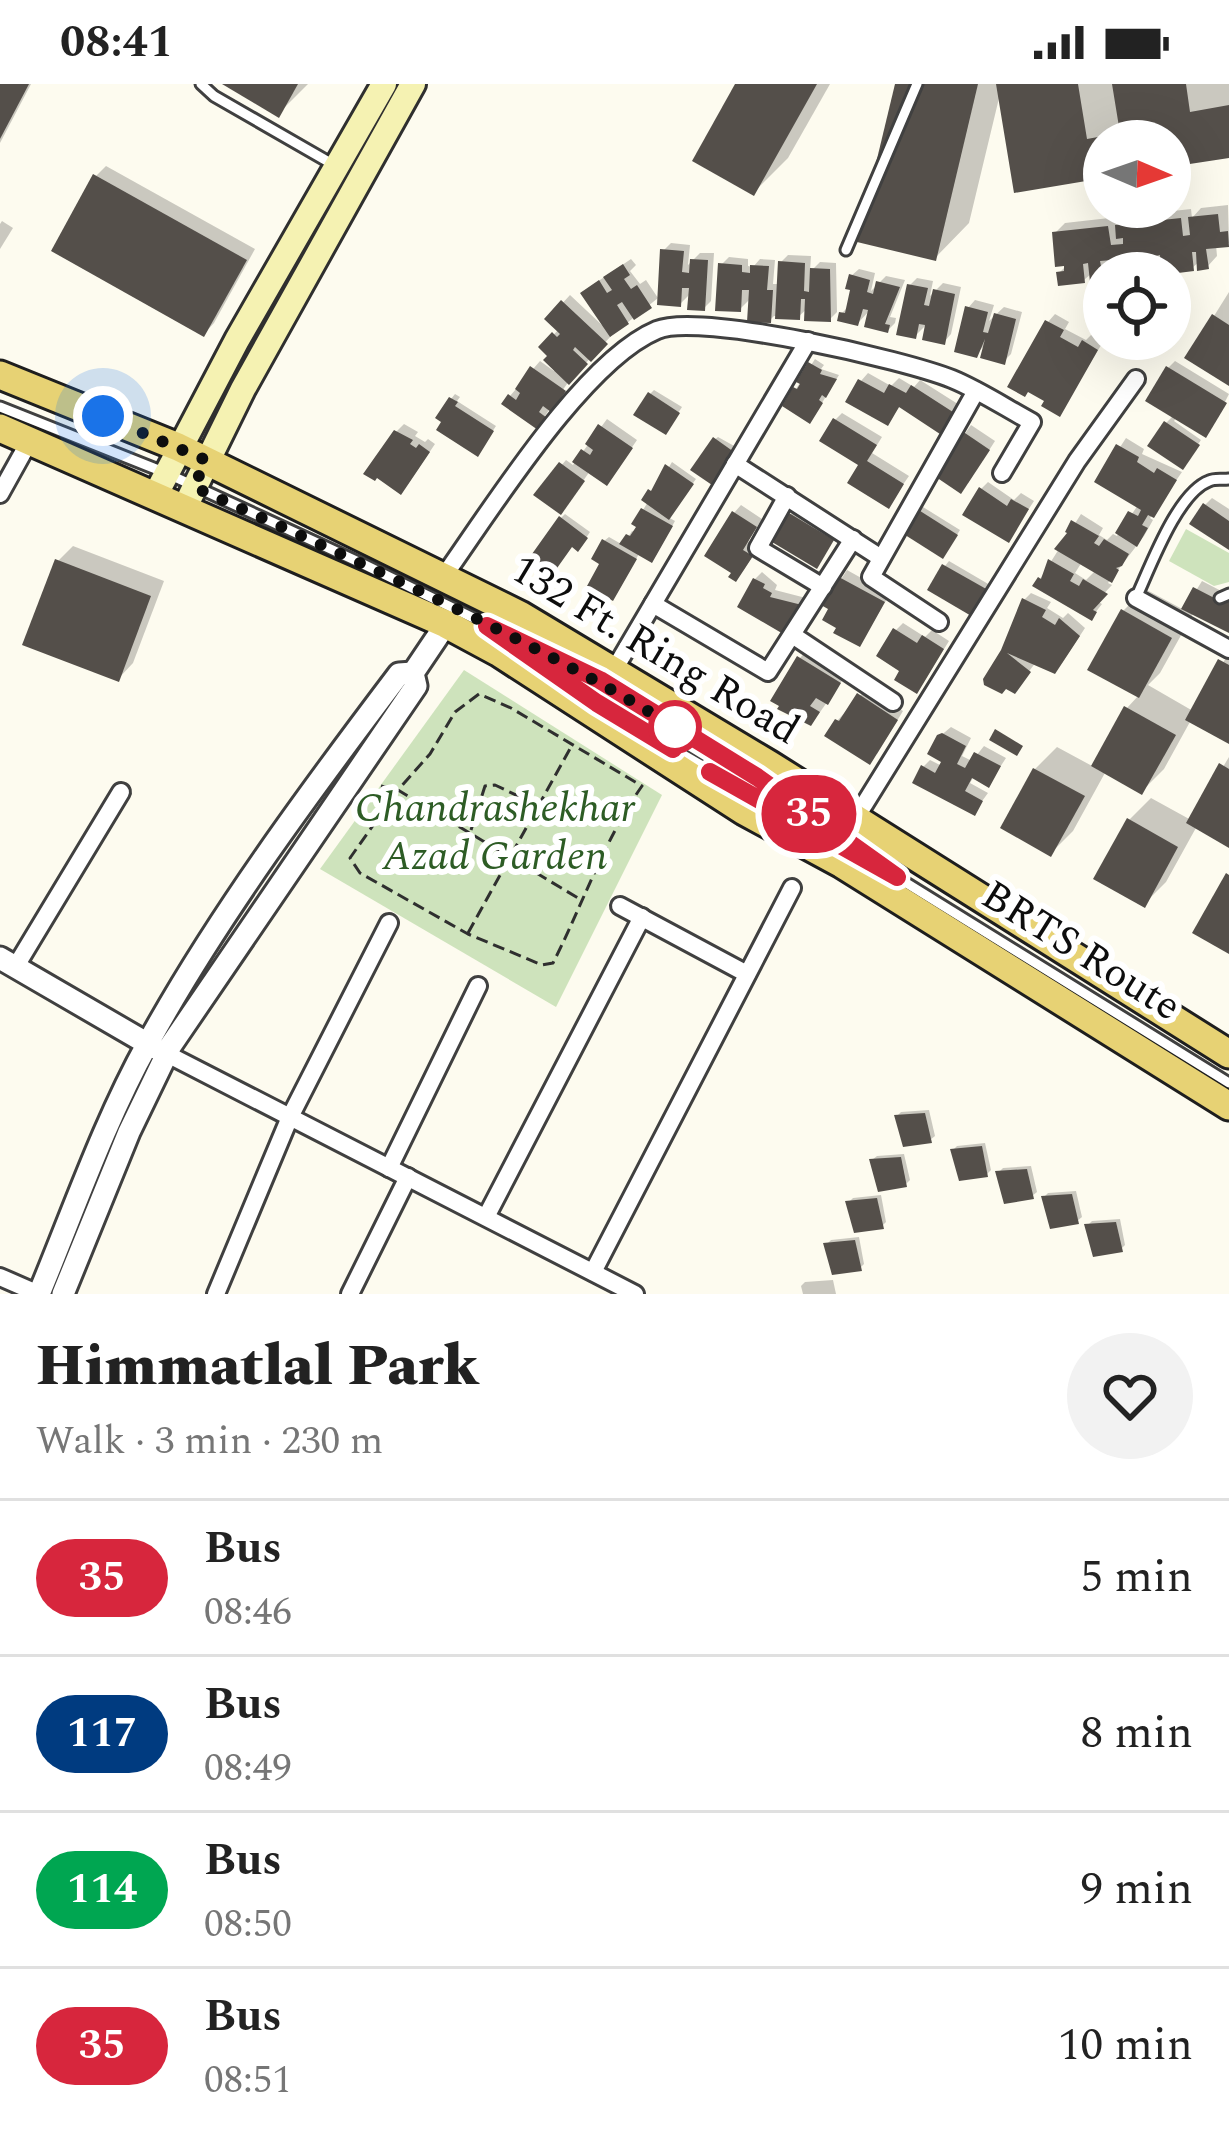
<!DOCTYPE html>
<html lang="en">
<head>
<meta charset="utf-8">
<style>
  :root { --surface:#fff; --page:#f2f2f2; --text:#222; --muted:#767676; --line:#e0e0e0 }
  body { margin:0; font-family:Spectral,serif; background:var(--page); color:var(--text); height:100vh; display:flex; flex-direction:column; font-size:45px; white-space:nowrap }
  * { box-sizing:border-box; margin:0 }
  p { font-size:39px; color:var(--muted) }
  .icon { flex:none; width:66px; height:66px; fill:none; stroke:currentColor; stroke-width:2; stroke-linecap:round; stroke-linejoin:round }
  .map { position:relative; height:1210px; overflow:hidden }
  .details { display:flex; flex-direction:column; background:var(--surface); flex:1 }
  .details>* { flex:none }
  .badge { padding:0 24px; border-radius:39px; font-size:42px; line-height:78px }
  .needle { width:78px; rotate:92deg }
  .controls { position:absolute; left:1083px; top:36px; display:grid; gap:24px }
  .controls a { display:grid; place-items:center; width:108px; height:108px; border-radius:50%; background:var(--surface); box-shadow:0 12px 48px #0002; font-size:60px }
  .you { position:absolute; width:60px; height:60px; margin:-30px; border:9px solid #fff; border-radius:50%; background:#1a73e8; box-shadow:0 0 0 18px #1a73e833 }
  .map>.badge { position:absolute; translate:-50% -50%; box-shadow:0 0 0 6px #fff }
  .round { display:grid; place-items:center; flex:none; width:126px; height:126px; border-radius:63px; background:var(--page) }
  .overview { display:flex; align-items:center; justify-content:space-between; height:204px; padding:0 36px }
  h1 { font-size:57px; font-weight:800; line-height:90px }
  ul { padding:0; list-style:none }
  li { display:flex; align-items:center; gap:36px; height:156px; padding:0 36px; border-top:3px solid var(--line) }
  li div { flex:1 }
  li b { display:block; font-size:45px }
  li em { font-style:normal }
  li .badge { min-width:132px; font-weight:700; text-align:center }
  .status { display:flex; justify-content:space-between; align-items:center; height:84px; padding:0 60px; background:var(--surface); direction:ltr }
  .status svg { height:33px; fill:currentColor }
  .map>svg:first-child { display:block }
  .green { fill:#cee3bc }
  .shadow { fill:#0003; fill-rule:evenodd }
  .building { fill:#544f4a }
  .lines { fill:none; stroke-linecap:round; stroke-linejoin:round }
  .service-casing { stroke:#404040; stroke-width:15 }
  .minor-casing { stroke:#404040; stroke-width:22 }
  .tertiary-casing { stroke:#404040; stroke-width:27 }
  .secondary-casing { stroke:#2f2f2f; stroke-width:30 }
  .primary-casing { stroke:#1e1e1e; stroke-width:33 }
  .path { stroke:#2f2f2f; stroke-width:3; stroke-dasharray:12 6; stroke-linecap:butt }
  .service { stroke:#fff; stroke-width:9 }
  .minor { stroke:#fff; stroke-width:16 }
  .tertiary { stroke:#fff; stroke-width:21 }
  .secondary { stroke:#f5f2b2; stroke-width:24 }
  .primary { stroke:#e7d274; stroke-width:27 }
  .line-casing { stroke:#fff; stroke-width:27 }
  .line { stroke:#d7263d; stroke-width:18 }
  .walk { stroke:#0d0d0d; stroke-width:12; stroke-dasharray:0 21.6 }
  .stop-dot { fill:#fff; stroke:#d7263d; stroke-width:6 }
  .labels { text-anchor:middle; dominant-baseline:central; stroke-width:12; stroke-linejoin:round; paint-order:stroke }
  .street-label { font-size:42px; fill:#0d0d0d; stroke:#fff }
  .park-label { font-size:42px; font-style:italic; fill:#2d5c25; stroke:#fff }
</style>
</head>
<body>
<div class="status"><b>08:41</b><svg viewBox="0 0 49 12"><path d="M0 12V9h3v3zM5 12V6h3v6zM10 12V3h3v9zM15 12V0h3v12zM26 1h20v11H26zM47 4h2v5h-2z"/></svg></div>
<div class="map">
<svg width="1229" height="1210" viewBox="0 0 1229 1210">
  <rect width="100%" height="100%" fill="#fdfbef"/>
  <g class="green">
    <path d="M1186,445L1229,469V498L1214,502L1169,477Z"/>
    <path d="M464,586L662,711L556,923L320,785Z"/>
  </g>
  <g class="shadow">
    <path d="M0,0H31L0,59Z"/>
    <path d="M228,0H308L278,30Z"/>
    <path d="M739,0H830L788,74L754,108Z"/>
    <path d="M898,0H1229V71L1170,80V57H1104V91L1000,10L969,139L935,174Z"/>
    <path d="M106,82L255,165L214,239L204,250L96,92Z"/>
    <path d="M1228,121L1229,159L1216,161L1217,172L1207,183L1200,177L1192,184L1164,181L1157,188L1117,189L1116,185L1112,189H1092L1084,196L1059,189L1070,178L1055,149L1065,139L1118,133L1119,142L1128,132L1191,125L1192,134L1201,124Z"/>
    <path d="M2,137L13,144L0,165V140Z"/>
    <path d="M671,159L690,161L688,181L700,169H714L711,217L704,224L692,208L680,220L663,167Z"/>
    <path d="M788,171L811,172L810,188L820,178L836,179L837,228L830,235L808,224L798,233L774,232L770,236L751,214L740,225L721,181L729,173L748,175V182L753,183L760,175L775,176L773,200H780L781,178Z"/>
    <path d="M631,175L636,181L630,187L640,200L646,196L658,214L612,251L569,297L538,342L510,312L540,277L554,287L556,284L542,263L559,245L548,235L570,211L603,242L591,202Z"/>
    <path d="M859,185L875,189L871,207L886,192L905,196L890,233L896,234L895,239L888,246L871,225L858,239L842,229L850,221L851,192Z"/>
    <path d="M917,194L933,197L930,212L943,199L961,203L951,250L944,258L929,238L915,252L910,201Z"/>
    <path d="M1229,208V298L1214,232Z"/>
    <path d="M975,216L994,221L989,237L1004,223L1022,228L1011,270L1004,277L984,262L976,270L968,224Z"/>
    <path d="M1055,230L1069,238L1065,245L1086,256L1091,251L1103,258L1060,329L1048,316L1030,305L1048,238Z"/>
    <path d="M815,275L824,281L821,285L839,291L814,332L796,305Z"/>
    <path d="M1175,277L1229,310L1212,343L1177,333L1174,337L1201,356L1186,378L1166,339L1174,331L1168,284Z"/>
    <path d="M868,289L891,302L899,294L914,303L920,296L961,322L950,341L901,321L888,338L861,297Z"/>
    <path d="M654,306L682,323L669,343L650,310Z"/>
    <path d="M455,310L460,313L457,317L496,342L478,369L451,315Z"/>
    <path d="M842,329L882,353L872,369L909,392L888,422L835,336Z"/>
    <path d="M607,335L637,356L613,391L590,387L565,423L537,410L566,376L573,381Z"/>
    <path d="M404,340L418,348L415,352L425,358L428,355L435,360L408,400L396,348Z"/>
    <path d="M971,341L995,357L968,399L937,390Z"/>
    <path d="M718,353L736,363L716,393L713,357Z"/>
    <path d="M1126,354L1144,365L1142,370L1182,388L1150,434L1153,436L1144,452L1108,499L1112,501L1097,517L1102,520L1091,534L1040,495L1081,430L1103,444L1099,451L1107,456L1113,450L1117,452L1138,421L1098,397ZM1082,478L1096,486L1086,496L1075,489Z"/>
    <path d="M672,378L696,395L668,433L675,437L656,471L640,468L617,509L603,479L604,457L609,453L623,461L632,447L636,449L643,426Z"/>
    <path d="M988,398L1014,416L1021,409L1034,417L1009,455L981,405Z"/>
    <path d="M1212,414L1229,425V463L1205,421Z"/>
    <path d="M741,421L762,435L748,457L758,464L743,487L734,429Z"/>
    <path d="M798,423L839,448L817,481L791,430Z"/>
    <path d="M923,423L960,446L947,467L919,427Z"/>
    <path d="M565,430L590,448L582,460H572L561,434Z"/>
    <path d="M73,462L164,497L133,579L118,595L58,477Z"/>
    <path d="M949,477L990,501L976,525L945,482Z"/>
    <path d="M847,486L890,510L860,560L825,520Z"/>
    <path d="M762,488L777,501L775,506L806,514L792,540L755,495Z"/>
    <path d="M1202,497L1229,511V546L1194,528L1160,589L1148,601L1193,627L1229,569V657L1191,636L1164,685L1142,707L1106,687L1073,747L1051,769L1035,685L1057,663L1094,683L1127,624L1139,611L1123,527L1145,505L1184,526Z"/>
    <path d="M1031,509L1051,518L1047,524L1063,534L1068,529L1085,544L1062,579L1036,578L1018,602L1004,568L1024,516Z"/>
    <path d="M903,539L925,553L932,546L949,557L923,599L903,586L896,546Z"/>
    <path d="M807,566L846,591L818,631L806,635L800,574Z"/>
    <path d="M867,604L903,627L877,670L837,637Z"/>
    <path d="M951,643L971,654L962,672L972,677L984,662L1006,674L989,700L974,692L970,699L988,709L974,728L923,683L930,676L946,684L939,653Z"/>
    <path d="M1229,673V760L1197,742L1166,798L1144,820L1129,736L1151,714L1191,736Z"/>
    <path d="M929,1026L935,1052L930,1056L897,1032L901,1028Z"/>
    <path d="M985,1059L991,1086L987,1090L953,1066L957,1062Z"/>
    <path d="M904,1070L910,1096L906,1100L872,1076L877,1072Z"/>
    <path d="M1031,1082L1037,1108L1032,1112L999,1088L1003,1084Z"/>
    <path d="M1076,1107L1082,1133L1077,1137L1044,1113L1048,1109Z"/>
    <path d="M881,1111L886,1138L882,1142L849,1118L853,1114Z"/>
    <path d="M1120,1135L1125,1161L1121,1165L1088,1141L1092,1137Z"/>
    <path d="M859,1153L864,1180L860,1184L827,1160L831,1156Z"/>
    <path d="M833,1196L836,1210H803L801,1202L805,1198Z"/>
  </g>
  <g class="building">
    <path d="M0,0H29L0,55Z"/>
    <path d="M222,0H298L279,34Z"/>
    <path d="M735,0H817L754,112L692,77Z"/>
    <path d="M895,0H978L936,177L857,158Z"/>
    <path d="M996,0H1078L1087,55L1120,49L1112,0H1186L1190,28L1229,21V74L1170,83V57H1104V94L1014,109Z"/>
    <path d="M93,90L247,176L204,253L51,167Z"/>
    <path d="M1218,130L1220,148L1228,147L1229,163L1206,165L1209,185L1197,187L1196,168H1192L1194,187L1170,190L1161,189L1160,171L1156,172L1158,189H1114L1112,176L1100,177L1101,182L1108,181L1104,197L1090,198L1088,179L1083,180L1085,199L1058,202L1056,188L1064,187V182L1055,183L1052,148L1108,142L1111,161L1123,160V154L1116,155L1115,141L1181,134L1183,152L1190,151L1188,133Z"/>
    <path d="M660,165L684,167L682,188L689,189L690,175L708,176L705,227L687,226L689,204H682L681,223L657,221Z"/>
    <path d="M778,177L805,179L804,207L809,208L810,184L830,185L831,238L804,237L805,215H801L800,236L775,235Z"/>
    <path d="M718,179L742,181V188L750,189V181L769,182L767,206H773L771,239L747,238L749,206H742L741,228L715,227Z"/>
    <path d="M623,180L630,191L624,195L631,205L637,201L652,224L634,236L622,218L617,221L629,240L610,253L580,209L599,196L607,209L612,206L603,193Z"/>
    <path d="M849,190L870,196L867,208L873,210L876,197L900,203L885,240L890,241L888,249L864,243L868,226L863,225L858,242L837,237L839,228L845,229L850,206L845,205Z"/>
    <path d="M907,200L928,204L924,221L929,222L933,205L955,210L945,261L922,256L925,241L919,240L916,255L896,251Z"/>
    <path d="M561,216L608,260L591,278L575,263L573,266L588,280L569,301L543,276L547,272L538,263L552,248L557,253L560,250L544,235Z"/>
    <path d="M965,222L988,228L983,248L988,249L994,229L1016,235L1005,281L980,274L985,255L977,274L954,268Z"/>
    <path d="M1212,230L1229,241V302L1184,274Z"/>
    <path d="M1045,236L1064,246L1060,253L1078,263L1082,256L1098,266L1060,333L1041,322L1044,317L1028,308L1025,313L1007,303Z"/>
    <path d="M808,278L822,286L820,290L837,295L826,314L822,311L819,316L823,319L810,340L782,322L793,303L797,305L800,300L796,298Z"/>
    <path d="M530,282L566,307L551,328L543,322L539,328L547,334L538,346L501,320L508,310L516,316L520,309L515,305Z"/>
    <path d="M1166,282L1227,319L1206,354L1145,317Z"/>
    <path d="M858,295L884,309L889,300L906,309L911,301L956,330L943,352L899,323L888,342L845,318Z"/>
    <path d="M648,308L680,329L666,351L633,331Z"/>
    <path d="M449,313L458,318L455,322L494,347L478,373L436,346L441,338L435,334Z"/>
    <path d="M833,334L877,361L867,377L904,400L889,425L847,399L858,381L819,357Z"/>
    <path d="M1164,337L1200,361L1183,386L1147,362Z"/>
    <path d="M598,340L633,364L607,402L572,378L581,365L590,371L593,366L585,360Z"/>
    <path d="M394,346L413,356L410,360L416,364L419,360L430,368L401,411L377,394L375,397L363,390Z"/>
    <path d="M962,347L990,366L961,410L933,391Z"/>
    <path d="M713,353L734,368L712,401L690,386Z"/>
    <path d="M1116,360L1139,373L1137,378L1154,389L1157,384L1177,396L1154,434L1148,431L1142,441L1148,444L1137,463L1115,449L1128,427L1138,432L1141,426L1094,398Z"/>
    <path d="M559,378L585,397L561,431L533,411Z"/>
    <path d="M665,380L694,400L669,436L641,416L648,405L651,407Z"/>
    <path d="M979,403L1007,422L1011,415L1029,425L1009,459L962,431Z"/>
    <path d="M1203,419L1229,437V466L1189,440Z"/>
    <path d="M641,424L673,442L652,479L619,460L626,450L630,452L636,443L631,440Z"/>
    <path d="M917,425L958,451L943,475L902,449Z"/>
    <path d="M732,427L757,443L743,466L753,472L736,498L728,493L731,489L704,472Z"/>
    <path d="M789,429L834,456L817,485L772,458Z"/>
    <path d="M559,432L588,454L578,468L572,463L550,494L527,477Z"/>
    <path d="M1071,436L1099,452L1094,459L1099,462L1104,455L1129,470L1122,482L1116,484L1119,486L1112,499L1054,465L1067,449L1065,448Z"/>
    <path d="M602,455L637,475L613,517L587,502L599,480L591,475Z"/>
    <path d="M55,475L151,512L119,598L22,561Z"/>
    <path d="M1048,475L1074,490L1070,497L1079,502L1083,495L1108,510L1093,526L1097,528L1092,537L1032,502L1038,493L1041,495Z"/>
    <path d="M942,480L988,506L973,533L927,506Z"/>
    <path d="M837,492L885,518L860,563L833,549L836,544L822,536L828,525L821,521Z"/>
    <path d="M753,494L765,500L763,504L772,509L770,513L802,521L785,551L737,523Z"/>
    <path d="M1193,503L1224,519L1229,508V549L1181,525Z"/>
    <path d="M1022,514L1046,526L1042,533L1055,541L1059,534L1080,552L1055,590L1007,569L1031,588L1015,610L1006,605L1002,610L984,601L983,595L1001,566Z"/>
    <path d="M1121,525L1172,554L1139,614L1087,586Z"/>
    <path d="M893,544L917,559L922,551L944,565L917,610L894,596L899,587L876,572Z"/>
    <path d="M797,572L841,599L828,621L816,614L810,622L820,628L811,642L777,625L779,622L770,617Z"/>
    <path d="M1218,575L1229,581V660L1185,636Z"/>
    <path d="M857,609L898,636L870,681L824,652L835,635L839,637Z"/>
    <path d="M1124,622L1176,651L1142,711L1091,682Z"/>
    <path d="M995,645L1023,662L1017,672L989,656Z"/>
    <path d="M942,649L966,662L957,680L965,684L974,668L1001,682L989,704L972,694L965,707L983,717L975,732L912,699L921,681L935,689L941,678L927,670L937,651Z"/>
    <path d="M1219,679L1229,685V764L1186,739Z"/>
    <path d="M1033,684L1085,712L1051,773L1000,744Z"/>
    <path d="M1127,734L1178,763L1145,824L1093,795Z"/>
    <path d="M1226,789L1229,791V870L1192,849Z"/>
    <path d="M925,1029L932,1059L903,1063L894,1031Z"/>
    <path d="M982,1062L988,1093L959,1097L950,1065Z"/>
    <path d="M901,1073L907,1103L878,1108L869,1075Z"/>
    <path d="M1027,1085L1034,1115L1004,1120L995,1087Z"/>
    <path d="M1072,1110L1079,1140L1050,1145L1041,1112Z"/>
    <path d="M877,1114L884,1145L854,1149L845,1117Z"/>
    <path d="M1116,1138L1123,1168L1093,1173L1084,1140Z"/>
    <path d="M855,1156L862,1187L832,1191L823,1159Z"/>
  </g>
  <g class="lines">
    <defs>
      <g id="service">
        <path d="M201,0L214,12L334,81"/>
        <path d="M846,166L917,0"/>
        <path d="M0,323L166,389L363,480L600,596L757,693L897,792"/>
        <path d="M1136,514C1150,484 1177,409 1209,397C1215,394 1222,396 1229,395"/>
        <path d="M1220,514L1229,510"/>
        <path d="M511,559L546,584"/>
        <path d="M666,661L854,769"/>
        <path d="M895,792L1229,999"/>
      </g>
      <g id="minor">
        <path d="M735,380L881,474"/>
        <path d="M0,410L30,356"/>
        <path d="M787,412L758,464L823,503"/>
        <path d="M444,492C491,426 583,277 657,246C699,228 905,276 952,295C979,306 1006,324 1032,338L1002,389"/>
        <path d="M1136,514L1229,565"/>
        <path d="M653,520L768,588L853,455"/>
        <path d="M939,538L871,493L976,307"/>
        <path d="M794,552L893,618"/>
        <path d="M614,586L808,257"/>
        <path d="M854,737L1077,377L1136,295"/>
        <path d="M620,822L747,890"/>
        <path d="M16,882L121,708"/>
        <path d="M167,970L635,1210"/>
        <path d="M389,1084L478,902"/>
        <path d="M486,1133L642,833"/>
        <path d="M593,1188L792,804"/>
        <path d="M0,1193L39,1210"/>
        <path d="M216,1210L290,1033L389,839"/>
        <path d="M350,1210L408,1093"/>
      </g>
      <g id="tertiary">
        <path d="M0,874L155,964"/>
        <path d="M39,1210C73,1128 105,1036 148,959C217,833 312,705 399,590L413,589"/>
        <path d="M63,1210L129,1048L171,961L416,602L413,589L446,540"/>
      </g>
      <g id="secondary">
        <path d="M156,410L237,256L384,0"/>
        <path d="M185,423L243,305L413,0"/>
      </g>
      <g id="primary">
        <path d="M0,291L178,363L520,531L770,681L1229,970"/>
        <path d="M0,344L446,540L498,568L744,727L842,780L1229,1022"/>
      </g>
    </defs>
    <use href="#service" class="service-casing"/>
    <use href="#minor" class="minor-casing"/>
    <use href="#tertiary" class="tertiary-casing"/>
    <use href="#secondary" class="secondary-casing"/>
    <use href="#primary" class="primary-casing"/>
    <g class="path">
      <path d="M381,702L398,706L350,774L360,789L468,850L542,881L553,879C583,820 604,756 642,702L511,624L479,610L455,628L430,670L398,706L583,817"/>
      <path d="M471,746L485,702L495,701L537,721"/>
      <path d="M468,849L571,663"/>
    </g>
    <use href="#service" class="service"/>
    <use href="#minor" class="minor"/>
    <use href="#tertiary" class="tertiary"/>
    <use href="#secondary" class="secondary"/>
    <use href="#primary" class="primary"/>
  </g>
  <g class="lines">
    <defs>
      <path id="line" d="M673,665L597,619L487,542L600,596L757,693L897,793L710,688"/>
    </defs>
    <use href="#line" class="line-casing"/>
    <use href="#line" class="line"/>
    <path class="walk" d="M103,332L206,376L194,403C358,478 525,551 678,645L675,643"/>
  </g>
  <circle class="stop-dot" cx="675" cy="643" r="24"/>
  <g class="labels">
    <g class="street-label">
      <text transform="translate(655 566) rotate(31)">132 Ft. Ring Road</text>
      <text transform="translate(1081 867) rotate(32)">BRTS Route</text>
    </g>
    <g class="park-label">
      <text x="495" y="724">Chandrashekhar<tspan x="495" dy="48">Azad Garden</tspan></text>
    </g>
  </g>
</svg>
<div class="controls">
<a><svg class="needle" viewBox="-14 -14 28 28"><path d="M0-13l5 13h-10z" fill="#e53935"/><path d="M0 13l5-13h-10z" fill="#767676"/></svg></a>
<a><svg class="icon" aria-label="locate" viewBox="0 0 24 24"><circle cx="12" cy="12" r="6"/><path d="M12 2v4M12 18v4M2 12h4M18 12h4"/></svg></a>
</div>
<div class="you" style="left:103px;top:332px"></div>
<b class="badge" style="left:809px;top:730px;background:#d7263d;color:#fff">35</b>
</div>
<section class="details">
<div class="overview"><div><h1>Himmatlal Park</h1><p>Walk · 3 min · 230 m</p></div><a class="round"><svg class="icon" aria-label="heart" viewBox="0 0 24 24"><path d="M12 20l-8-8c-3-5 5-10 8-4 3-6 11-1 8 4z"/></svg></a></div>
<ul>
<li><span class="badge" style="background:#d7263d;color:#fff">35</span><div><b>Bus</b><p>08:46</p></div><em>5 min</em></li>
<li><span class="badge" style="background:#003b80;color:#fff">117</span><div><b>Bus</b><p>08:49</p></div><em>8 min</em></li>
<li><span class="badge" style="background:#00a651;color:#fff">114</span><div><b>Bus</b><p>08:50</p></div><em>9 min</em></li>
<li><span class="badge" style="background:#d7263d;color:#fff">35</span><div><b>Bus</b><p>08:51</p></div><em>10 min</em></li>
</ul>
</section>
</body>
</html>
